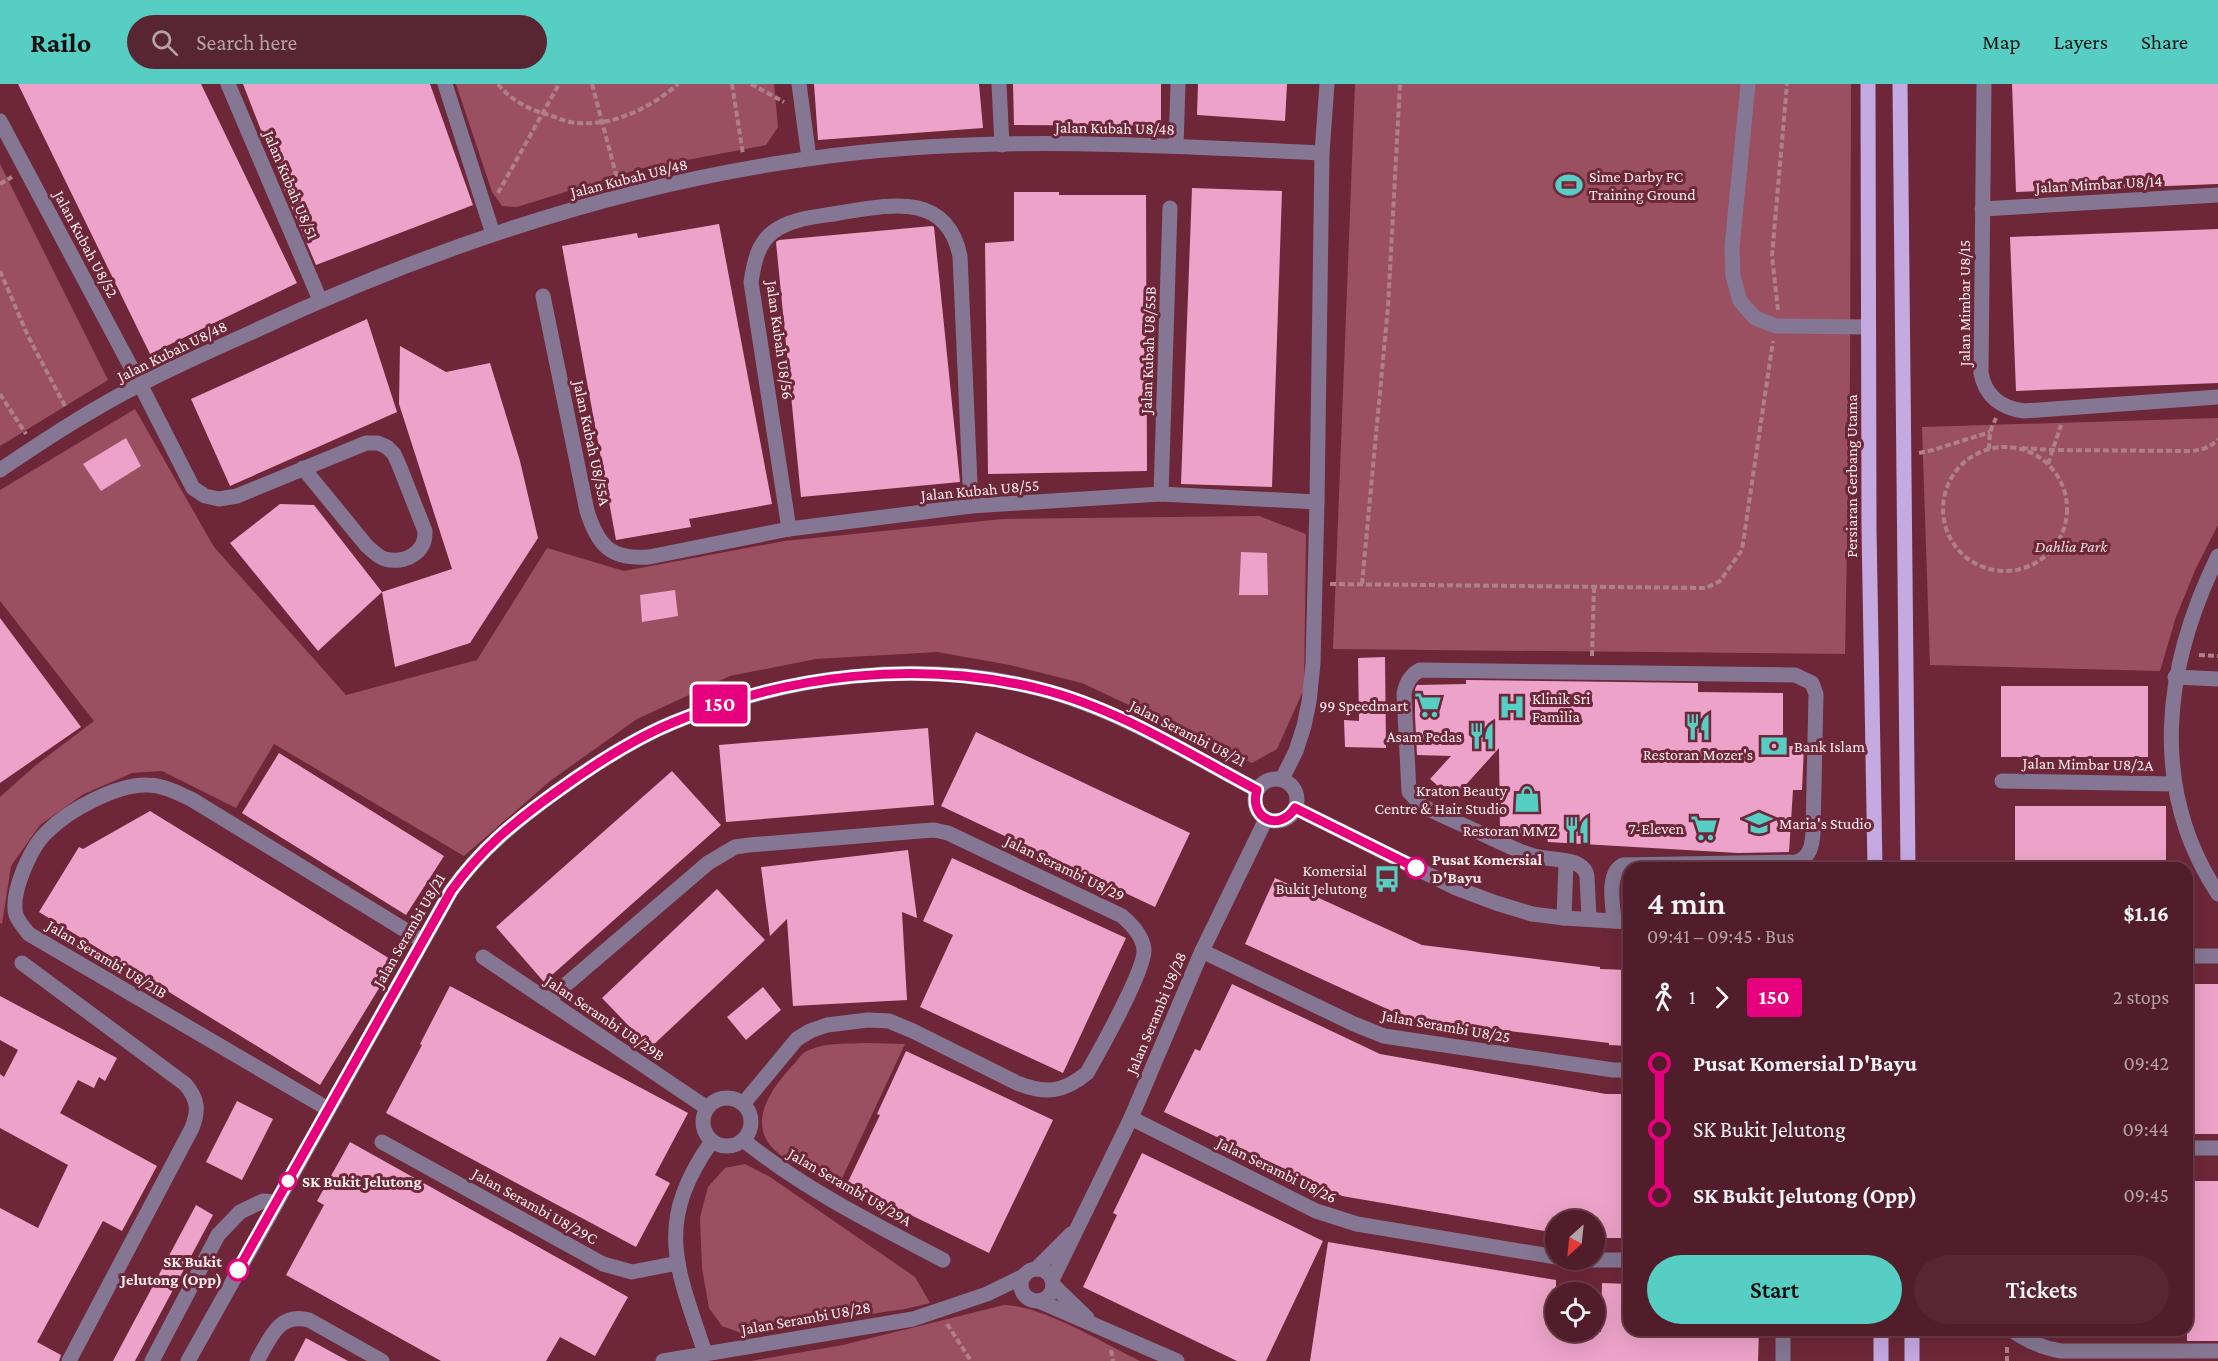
<!DOCTYPE html>
<html lang="en">
<head>
<meta charset="utf-8">
<style>
  :root { --surface:#521d2b; --page:#582633; --text:#f1f3f6; --muted:#b5a2a9; --line:#683b47; --accent:#56cec3 }
  body { margin:0; font-family:"Crimson Pro",serif; background:var(--page); color:var(--text); height:100vh; display:flex; flex-direction:column; font-size:22px; white-space:nowrap }
  * { box-sizing:border-box; margin:0 }
  p { font-size:20px; color:var(--muted) }
  .icon { flex:none; width:33px; height:33px; fill:none; stroke:currentColor; stroke-width:2; stroke-linecap:round; stroke-linejoin:round }
  .map { position:relative; flex:1; overflow:hidden }
  .sheet { position:absolute; left:1623px; top:778px; width:570px; height:474px; display:flex; flex-direction:column; background:var(--surface); border-radius:18px; box-shadow:0 6px 24px #0002,0 0 0 2px var(--line) }
  .sheet>* { flex:none }
  .badge { padding:0 12px; border-radius:4px; font-size:21px; line-height:39px }
  .needle { width:39px; rotate:207deg }
  .buttons { position:absolute; left:1545px; top:1126px; display:grid; gap:12px }
  .buttons a { display:grid; place-items:center; width:60px; height:60px; border-radius:50%; background:var(--surface); box-shadow:0 6px 24px #0002,0 0 0 2px var(--line); font-size:30px }
  .map>.badge { position:absolute; translate:-50% -50%; box-shadow:0 0 0 3px #fff }
  .legs { display:flex; align-items:center; gap:9px; height:66px; padding:0 24px; font-size:20px }
  .legs p { margin-inline-start:auto }
  .summary { display:flex; align-items:center; justify-content:space-between; height:102px; padding:0 24px }
  h1 { font-size:33px; font-weight:600; line-height:45px }
  .button { display:flex; gap:12px; margin-top:auto; padding:12px 24px }
  .button a { flex:1; height:69px; border-radius:36px; background:var(--accent); color:#111; font-size:24px; font-weight:600; line-height:69px; text-align:center }
  .button a+a { background:var(--page); color:var(--text) }
  ul { padding:0 24px; list-style:none }
  li { display:flex; align-items:center; gap:21px; height:66px; font-size:22px }
  li i { display:grid; place-items:center; width:9px; height:100%; margin:0 8px; background:currentColor }
  li i::after { content:''; width:15px; height:15px; margin:-8px; border:4px solid; border-radius:50%; background:var(--surface) }
  li p { margin-inline-start:auto }
  li:first-child i { background:linear-gradient(#0000 50%,currentColor 0) }
  li:last-child i { background:linear-gradient(currentColor 50%,#0000 0) }
  header { display:flex; align-items:center; gap:36px; box-sizing:border-box; height:84px; padding:0 30px; background:var(--accent); color:#111 }
  header strong { font-size:28px }
  nav { display:flex; gap:33px; margin-inline-start:auto; font-size:21px }
  .search { width:420px; height:54px; background:var(--page); display:flex; align-items:center; gap:15px; box-sizing:border-box; padding:0 21px; border-radius:33px; color:var(--muted); font-size:22px }
  .map>svg:first-child { display:block }
  .green { fill:#9a5060 }
  .building { fill:#eda3c9 }
  .lines { fill:none; stroke-linecap:round; stroke-linejoin:round }
  .path { stroke:#af808b; stroke-width:4; stroke-dasharray:6 3; stroke-linecap:butt }
  .minor { stroke:#857793; stroke-width:15 }
  .major { stroke:#c5a9e1; stroke-width:15 }
  .line-1-casing { stroke:#fff; stroke-width:14 }
  .line-1 { stroke:#e6007e; stroke-width:9 }
  .stop-1-dot { fill:#fff; stroke:#e6007e; stroke-width:3 }
  .labels { text-anchor:middle; dominant-baseline:central; stroke-width:6; stroke-linejoin:round; paint-order:stroke }
  .street-label { font-size:16px; fill:#ffedef; stroke:#6d2739 }
  .poi-label { font-size:16px; fill:#ffedef; stroke:#6d2739; text-anchor:end }
  .park-label { font-size:16px; font-style:italic; fill:#f4dce0; stroke:#6d2739 }
  .stop-label { font-size:16px; font-weight:bold; fill:#ffedef; stroke:#6d2739; text-anchor:start }
</style>
</head>
<body>
<header>
<strong>Railo</strong>
<div class="search"><svg class="icon" aria-label="search" viewBox="0 0 24 24"><circle cx="10" cy="10" r="6"/><path d="M15 15l6 6"/></svg>Search here</div>
<nav><a>Map</a><a>Layers</a><a>Share</a></nav>
</header>
<div class="map">
<svg width="2218" height="1277" viewBox="0 0 2218 1277">
  <rect width="100%" height="100%" fill="#6d2739"/>
  <g class="green">
    <path d="M456,0H774L778,43L766,61L639,85L517,123L502,122L492,108Z"/>
    <path d="M1355,0H1851L1850,293L1845,570L1333,565Z"/>
    <path d="M0,80L108,296L0,362Z"/>
    <path d="M135,325L214,463L346,611L477,576L547,464L624,487L784,457L1003,435L1259,432L1306,450L1304,605L1277,665L1252,679L1082,599L1010,581L937,568L816,575L730,592L637,635L550,697L464,772L274,660L236,724L162,687L132,689L82,711L40,741L11,782L2,840L0,839V713L36,681L94,637L0,517V406Z"/>
    <path d="M2218,334V441L2196,484L2176,533L2160,587L1930,581L1922,343Z"/>
    <path d="M868,959L905,960L838,1103C818,1092 777,1076 766,1055C752,1028 778,997 795,979C799,974 803,968 809,966C826,958 849,960 868,959Z"/>
    <path d="M745,1080L770,1093L915,1193L930,1219L905,1225L741,1249L722,1242L709,1224L702,1184L700,1133L708,1103L725,1084Z"/>
    <path d="M1004,1221C1044,1222 1103,1259 1140,1277H751L843,1261Z"/>
  </g>
  <g class="building">
    <path d="M18,0H201L297,199L150,270Z"/>
    <path d="M243,0H430L473,121L316,181L285,108Z"/>
    <path d="M814,0H979L983,44L818,56Z"/>
    <path d="M1013,0H1161V42L1014,41Z"/>
    <path d="M1198,0H1287L1285,37L1197,31Z"/>
    <path d="M2012,0H2218V100L2016,108Z"/>
    <path d="M1192,104L1282,107L1272,403L1181,400Z"/>
    <path d="M1014,108H1059V111H1146L1147,387L988,390L985,159L1014,157Z"/>
    <path d="M719,140L772,420L689,435L691,443L616,456L562,162L637,149L638,154Z"/>
    <path d="M932,142L934,143L960,398L801,413L776,158L779,156Z"/>
    <path d="M2218,145V299L2016,307L2010,153Z"/>
    <path d="M367,235L397,328L230,402L191,315Z"/>
    <path d="M400,262L446,288L490,279L520,377L538,454L470,559L395,583L382,508L452,485L399,320Z"/>
    <path d="M126,354L141,382L101,407L83,380Z"/>
    <path d="M280,420L314,421L382,508L318,567L230,459Z"/>
    <path d="M1241,468L1267,469L1268,511H1239Z"/>
    <path d="M675,506L678,532L642,538L640,511Z"/>
    <path d="M0,534L81,643L0,699Z"/>
    <path d="M1385,573L1386,664L1345,663L1344,636L1359,637L1358,574Z"/>
    <path d="M1466,596L1698,599V608L1783,609V662H1804L1802,706H1793L1789,768L1738,769L1548,758L1546,749H1503L1500,747L1499,664L1453,715L1430,695L1451,672L1417,671L1415,632V605L1417,601L1466,600Z"/>
    <rect x="2001" y="602" width="147" height="71"/>
    <path d="M928,644L934,721L726,738L719,661Z"/>
    <path d="M976,648L1190,749L1155,823L941,722Z"/>
    <path d="M279,669L444,772L406,831L242,729Z"/>
    <path d="M672,687L721,741L544,898L496,843Z"/>
    <rect x="2015" y="722" width="151" height="62"/>
    <path d="M150,727L395,878L320,1001L39,828L79,763L83,765Z"/>
    <path d="M908,766L917,834L902,828L907,916L793,922L787,835L770,852L761,783Z"/>
    <path d="M952,774L1126,854L1063,989L920,923L953,851L923,837Z"/>
    <path d="M1275,794L1422,861L1600,883V885L1629,886V962L1609,961V959L1409,935L1245,860Z"/>
    <path d="M717,805L765,856L650,964L602,914Z"/>
    <path d="M1232,900L1380,970L1606,1010H1629V1154H1596V1137H1556V1149L1342,1112L1164,1028L1195,965L1200,967Z"/>
    <rect x="2187" y="900" width="31" height="150"/>
    <path d="M450,902L688,1029L655,1091L670,1099L636,1163L386,1029L422,961L420,960Z"/>
    <path d="M763,903L781,926L746,956L727,933Z"/>
    <path d="M0,912L117,974L105,997L99,993L94,1004L78,996L60,1029L157,1082L122,1147L103,1137L37,1258L61,1271L59,1277H0V1124L38,1144L68,1081L0,1044V990L4,993L18,966L0,956Z"/>
    <path d="M906,967L1053,1036L989,1169L847,1100L880,1031L877,1030Z"/>
    <path d="M237,1017L273,1035L242,1096L206,1078Z"/>
    <path d="M350,1058L628,1213L595,1272L560,1253L546,1277H441L286,1191L324,1121L317,1117Z"/>
    <path d="M1142,1069L1323,1157L1266,1277H1237L1083,1203L1117,1131L1113,1129Z"/>
    <rect x="2187" y="1097" width="31" height="160"/>
    <path d="M196,1121L213,1131L135,1277H113Z"/>
    <path d="M1328,1158L1556,1196V1248H1601L1602,1199L1629,1200V1246H1759L1758,1277H1310Z"/>
    <path d="M306,1254L348,1277H294Z"/>
  </g>
  <g class="lines">
    <g class="path">
      <path d="M498,0C510,16 530,26 549,31C558,34 567,38 576,39C615,42 650,24 678,0"/>
      <path d="M592,0L618,98"/>
      <path d="M732,0L743,70"/>
      <path d="M751,0L784,18"/>
      <path d="M0,100L12,93"/>
      <path d="M498,109L559,0"/>
      <path d="M0,187L28,252L66,324"/>
      <path d="M1778,226L1772,172L1787,0"/>
      <path d="M0,310L26,350"/>
      <circle cx="2005" cy="425" r="62"/>
      <path d="M2022,364L2053,366L2190,367C2202,366 2210,364 2218,355"/>
      <path d="M1989,365L1990,348L1996,334"/>
      <path d="M1919,369L1933,366L1990,348"/>
      <path d="M2048,380L2061,341"/>
      <path d="M1330,500L1706,504L1720,497L1742,466L1773,257"/>
      <path d="M1362,500L1388,223L1400,0"/>
      <path d="M2199,571L2218,572"/>
      <path d="M1592,572L1594,504"/>
      <path d="M947,1240L971,1277"/>
      <path d="M2007,1263V1277"/>
      <path d="M1111,1266L1113,1277"/>
    </g>
    <g class="minor">
      <path d="M228,0L320,216"/>
      <path d="M445,0L493,150"/>
      <path d="M799,0L809,74"/>
      <path d="M999,0L1002,61"/>
      <path d="M1748,0L1732,163L1733,192L1740,217L1755,234L1776,242L1868,243"/>
      <path d="M1984,0L1981,289C1985,312 2001,324 2024,327L2218,313"/>
      <path d="M0,37L140,300L193,404L205,412L219,415L237,412L366,359H378L387,363L394,370L399,381L425,447C426,469 405,480 385,475C378,473 371,466 366,461L303,384"/>
      <path d="M1176,62L1178,0"/>
      <path d="M1982,125L2218,111"/>
      <path d="M543,212L587,427C598,462 611,476 649,473L789,445L971,422L1161,410L1317,418"/>
      <path d="M0,386C46,355 93,324 143,299C178,281 214,265 250,249C426,166 613,102 807,75C977,50 1151,61 1322,69"/>
      <path d="M1161,410L1170,124"/>
      <path d="M789,445L751,198C754,180 757,160 773,148C791,134 817,133 839,129C889,121 946,107 960,172L971,422"/>
      <path d="M2218,472C2164,582 2148,703 2218,810"/>
      <path d="M2175,593L2218,595"/>
      <circle cx="1276" cy="716" r="21"/>
      <path d="M1282,695L1296,667L1304,642L1309,618L1313,580L1317,418L1322,69L1327,0"/>
      <path d="M2002,697L2174,700"/>
      <path d="M1295,724L1456,804L1496,819L1532,830L1564,834L1629,838"/>
      <path d="M1564,834L1566,778"/>
      <path d="M1589,835L1587,792C1583,772 1550,777 1534,772C1519,768 1505,760 1491,754C1468,743 1445,733 1422,722L1409,708L1404,610C1406,599 1410,591 1420,586L1795,591L1812,599L1816,610L1813,749C1812,762 1810,774 1796,778L1623,781C1606,789 1613,821 1614,837"/>
      <path d="M1202,867L1354,940L1384,952L1613,986H1629"/>
      <path d="M2187,872H2218"/>
      <path d="M483,873L707,1024"/>
      <path d="M22,879L185,1000C198,1015 199,1026 192,1044L69,1277"/>
      <path d="M548,916L708,779L735,763L749,761L920,747L934,746L948,749L1122,832C1132,841 1143,852 1144,866C1145,886 1099,968 1087,989C1063,1009 1045,1010 1017,999L913,947L889,937L868,936L827,941L810,947L797,955L743,1020"/>
      <circle cx="727" cy="1038" r="24"/>
      <path d="M328,1025L29,850C24,844 18,837 16,831C10,809 31,762 48,747C69,726 117,700 147,701C163,701 178,709 191,715L423,857"/>
      <path d="M1131,1034L1316,1127L1357,1140L1556,1173"/>
      <path d="M743,1056C806,1106 872,1139 943,1176"/>
      <path d="M382,1058L603,1180L632,1188L678,1179"/>
      <path d="M2187,1064H2218"/>
      <path d="M1580,1176H1629"/>
      <path d="M1037,1184L1071,1150"/>
      <circle cx="1037" cy="1201" r="16"/>
      <path d="M1052,1196L1131,1034L1202,867L1266,735"/>
      <path d="M1053,1201L1087,1234"/>
      <path d="M1039,1217L1177,1277"/>
      <path d="M1783,1246V1277"/>
      <path d="M2011,1246C2028,1257 2042,1264 2061,1267H2218"/>
      <path d="M705,1269C676,1182 654,1139 712,1057"/>
      <path d="M152,1277L218,1151L240,1128L263,1117L277,1118"/>
      <path d="M188,1277L451,807C480,766 515,738 556,708C592,682 631,656 672,639C787,591 918,574 1040,605C1117,625 1187,669 1257,706"/>
      <path d="M257,1277C270,1255 278,1228 309,1236L382,1277"/>
      <path d="M663,1277L913,1235L987,1210L1022,1193"/>
    </g>
    <g class="major">
      <path d="M1868,0L1869,445L1875,784"/>
      <path d="M1900,0L1908,784"/>
      <path d="M1881,1246V1277"/>
      <path d="M1912,1246V1277"/>
    </g>
  </g>
  <g class="lines">
    <defs>
      <path id="line-1" d="M238,1186L451,807C481,765 514,738 556,708C592,682 631,656 672,639C787,590 918,575 1040,605C1117,624 1187,669 1257,706C1248,734 1279,749 1295,724L1416,784"/>
    </defs>
    <use href="#line-1" class="line-1-casing"/>
    <use href="#line-1" class="line-1"/>
  </g>
  <defs>
    <symbol id="stadium-bare" viewBox="-9 -9 18 18"><path d="M0-5a6.5 5 0 1 0 0 10a6.5 5 0 1 0 0-10ZM-3.5-1.8h7v3.6h-7Z" fill="#56cec3" stroke="#6d2739" stroke-width="2.5" paint-order="stroke"/></symbol>
    <symbol id="supermarket-bare" viewBox="-9 -9 18 18"><path d="M-6-5.5h2.5l.6 2H6L4.5 2H-2.5L-4.4-4H-6ZM-1.5 3.2a1.3 1.3 0 1 0 .1 0ZM3 3.2a1.3 1.3 0 1 0 .1 0Z" fill="#56cec3" stroke="#6d2739" stroke-width="2.5" paint-order="stroke"/></symbol>
    <symbol id="hospital-bare" viewBox="-9 -9 18 18"><path d="M-5-5h3v3.5h4V-5h3V5h-3V1.5h-4V5h-3Z" fill="#56cec3" stroke="#6d2739" stroke-width="2.5" paint-order="stroke"/></symbol>
    <symbol id="restaurant-bare" viewBox="-9 -9 18 18"><path d="M-5-6h1v4h1v-4h1v4h1v-4h1v5L-1.5 .5V6h-2V.5L-5-1ZM5-6V6H3V1.5H1.5Q1.5-4 5-6Z" fill="#56cec3" stroke="#6d2739" stroke-width="2.5" paint-order="stroke"/></symbol>
    <symbol id="bank-bare" viewBox="-9 -9 18 18"><path d="M-6-4H6V4H-6ZM0-2.3a2.3 2.3 0 1 0 0 4.6a2.3 2.3 0 1 0 0-4.6Z" fill="#56cec3" stroke="#6d2739" stroke-width="2.5" paint-order="stroke"/></symbol>
    <symbol id="shop-bare" viewBox="-9 -9 18 18"><path d="M-5-2.5h2.3a2.7 3.5 0 0 1 5.4 0H5L5.5 6h-11ZM-1.5-2.5h3a1.5 2.3 0 0 0-3 0Z" fill="#56cec3" stroke="#6d2739" stroke-width="2.5" paint-order="stroke"/></symbol>
    <symbol id="school-bare" viewBox="-9 -9 18 18"><path d="M0-5L7-2L0 1L-7-2ZM-4 1L0 2.5L4 1V4Q0 6-4 4Z" fill="#56cec3" stroke="#6d2739" stroke-width="2.5" paint-order="stroke"/></symbol>
    <symbol id="bus-bare" viewBox="-9 -9 18 18"><path d="M-5-6H5V4H4V6H2V4H-2V6H-4V4H-5ZM-3.5-4V0h7V-4ZM-3.5 1.2v1.5H-2V1.2ZM2 1.2v1.5H3.5V1.2Z" fill="#56cec3" stroke="#6d2739" stroke-width="2.5" paint-order="stroke"/></symbol>
  </defs>
  <g fill-rule="evenodd">
    <use href="#stadium-bare" x="1550" y="82" width="38" height="38"/>
    <use href="#supermarket-bare" x="1409" y="602" width="38" height="38"/>
    <use href="#hospital-bare" x="1493" y="604" width="38" height="38"/>
    <use href="#restaurant-bare" x="1679" y="624" width="38" height="38"/>
    <use href="#restaurant-bare" x="1463" y="633" width="38" height="38"/>
    <use href="#bank-bare" x="1755" y="643" width="38" height="38"/>
    <use href="#shop-bare" x="1508" y="696" width="38" height="38"/>
    <use href="#school-bare" x="1740" y="720" width="38" height="38"/>
    <use href="#supermarket-bare" x="1685" y="725" width="38" height="38"/>
    <use href="#restaurant-bare" x="1558" y="727" width="38" height="38"/>
    <use href="#bus-bare" x="1368" y="776" width="38" height="38"/>
  </g>
  <g class="stop-1-dot">
    <circle cx="1416" cy="784" r="10"/>
    <circle cx="288" cy="1097" r="8"/>
    <circle cx="238" cy="1186" r="10"/>
  </g>
  <g class="labels">
    <g class="street-label">
      <text transform="translate(1115 44) rotate(1)">Jalan Kubah U8/48</text>
      <text transform="translate(629 94) rotate(-14)">Jalan Kubah U8/48</text>
      <text transform="translate(2099 100) rotate(-3)">Jalan Mimbar U8/14</text>
      <text transform="translate(291 101) rotate(67)">Jalan Kubah U8/51</text>
      <text transform="translate(86 160) rotate(62)">Jalan Kubah U8/52</text>
      <text transform="translate(1964 219) rotate(-90)">Jalan Mimbar U8/15</text>
      <text transform="translate(780 256) rotate(82)">Jalan Kubah U8/56</text>
      <text transform="translate(1148 266) rotate(-88)">Jalan Kubah U8/55B</text>
      <text transform="translate(172 267) rotate(-26)">Jalan Kubah U8/48</text>
      <text transform="translate(592 359) rotate(78)">Jalan Kubah U8/55A</text>
      <text transform="translate(1851 392) rotate(-90)">Persiaran Gerbang Utama</text>
      <text transform="translate(980 406) rotate(-5)">Jalan Kubah U8/55</text>
      <text transform="translate(1188 649) rotate(27)">Jalan Serambi U8/21</text>
      <text transform="translate(2088 680) rotate(1)">Jalan Mimbar U8/2A</text>
      <text transform="translate(1065 784) rotate(26)">Jalan Serambi U8/29</text>
      <text transform="translate(409 846) rotate(-60)">Jalan Serambi U8/21</text>
      <text transform="translate(107 875) rotate(31)">Jalan Serambi U8/21B</text>
      <text transform="translate(1156 929) rotate(-67)">Jalan Serambi U8/28</text>
      <text transform="translate(605 934) rotate(34)">Jalan Serambi U8/29B</text>
      <text transform="translate(1446 942) rotate(10)">Jalan Serambi U8/25</text>
      <text transform="translate(1277 1086) rotate(26)">Jalan Serambi U8/26</text>
      <text transform="translate(850 1103) rotate(30)">Jalan Serambi U8/29A</text>
      <text transform="translate(535 1122) rotate(29)">Jalan Serambi U8/29C</text>
      <text transform="translate(806 1234) rotate(-10)">Jalan Serambi U8/28</text>
    </g>
    <g class="poi-label">
      <text x="1589" y="92" text-anchor="start">Sime Darby FC<tspan x="1589" dy="18">Training Ground</tspan></text>
      <text x="1532" y="614" text-anchor="start">Klinik Sri<tspan x="1532" dy="18">Familia</tspan></text>
      <text x="1408" y="621">99 Speedmart</text>
      <text x="1462" y="652">Asam Pedas</text>
      <text x="1794" y="662" text-anchor="start">Bank Islam</text>
      <text x="1698" y="670" text-anchor="middle">Restoran Mozer's</text>
      <text x="1507" y="706">Kraton Beauty<tspan x="1507" dy="18">Centre &amp; Hair Studio</tspan></text>
      <text x="1779" y="739" text-anchor="start">Maria's Studio</text>
      <text x="1684" y="744">7-Eleven</text>
      <text x="1557" y="746">Restoran MMZ</text>
      <text x="1367" y="786">Komersial<tspan x="1367" dy="18">Bukit Jelutong</tspan></text>
    </g>
    <g class="park-label">
      <text x="2071" y="462">Dahlia Park</text>
    </g>
    <g class="stop-label">
      <text x="1432" y="775">Pusat Komersial<tspan x="1432" dy="18">D'Bayu</tspan></text>
      <text x="302" y="1097">SK Bukit Jelutong</text>
      <text x="222" y="1177" text-anchor="end">SK Bukit<tspan x="222" dy="18">Jelutong (Opp)</tspan></text>
    </g>
  </g>
</svg>
<div class="buttons">
<a><svg class="needle" viewBox="-14 -14 28 28"><path d="M0-13l5 13h-10z" fill="#e53935"/><path d="M0 13l5-13h-10z" fill="#b5a2a9"/></svg></a>
<a><svg class="icon" aria-label="locate" viewBox="0 0 24 24"><circle cx="12" cy="12" r="6"/><path d="M12 2v4M12 18v4M2 12h4M18 12h4"/></svg></a>
</div>
<b class="badge" style="left:720px;top:620px;background:#e6007e;color:#fff">150</b>
<section class="sheet">
<div class="summary"><div><h1>4 min</h1><p>09:41 – 09:45 · Bus</p></div><b>$1.16</b></div>
<div class="legs"><svg class="icon" aria-label="walk" viewBox="0 0 24 24"><circle cx="13" cy="4" r="2"/><path d="M13 8l-2 6 4 7M11 14l-3 7M7 12l3-4h3l4 4"/></svg>1<svg class="icon" aria-label="forward" viewBox="0 0 24 24"><path d="M9 5l7 7-7 7"/></svg><b class="badge" style="background:#e6007e;color:#fff">150</b><p>2 stops</p></div>
<ul>
<li><i style="color:#e6007e"></i><b>Pusat Komersial D'Bayu</b><p>09:42</p></li>
<li><i style="color:#e6007e"></i><span>SK Bukit Jelutong</span><p>09:44</p></li>
<li><i style="color:#e6007e"></i><b>SK Bukit Jelutong (Opp)</b><p>09:45</p></li>
</ul>
<div class="button"><a>Start</a><a>Tickets</a></div>
</section>
</div>
</body>
</html>
